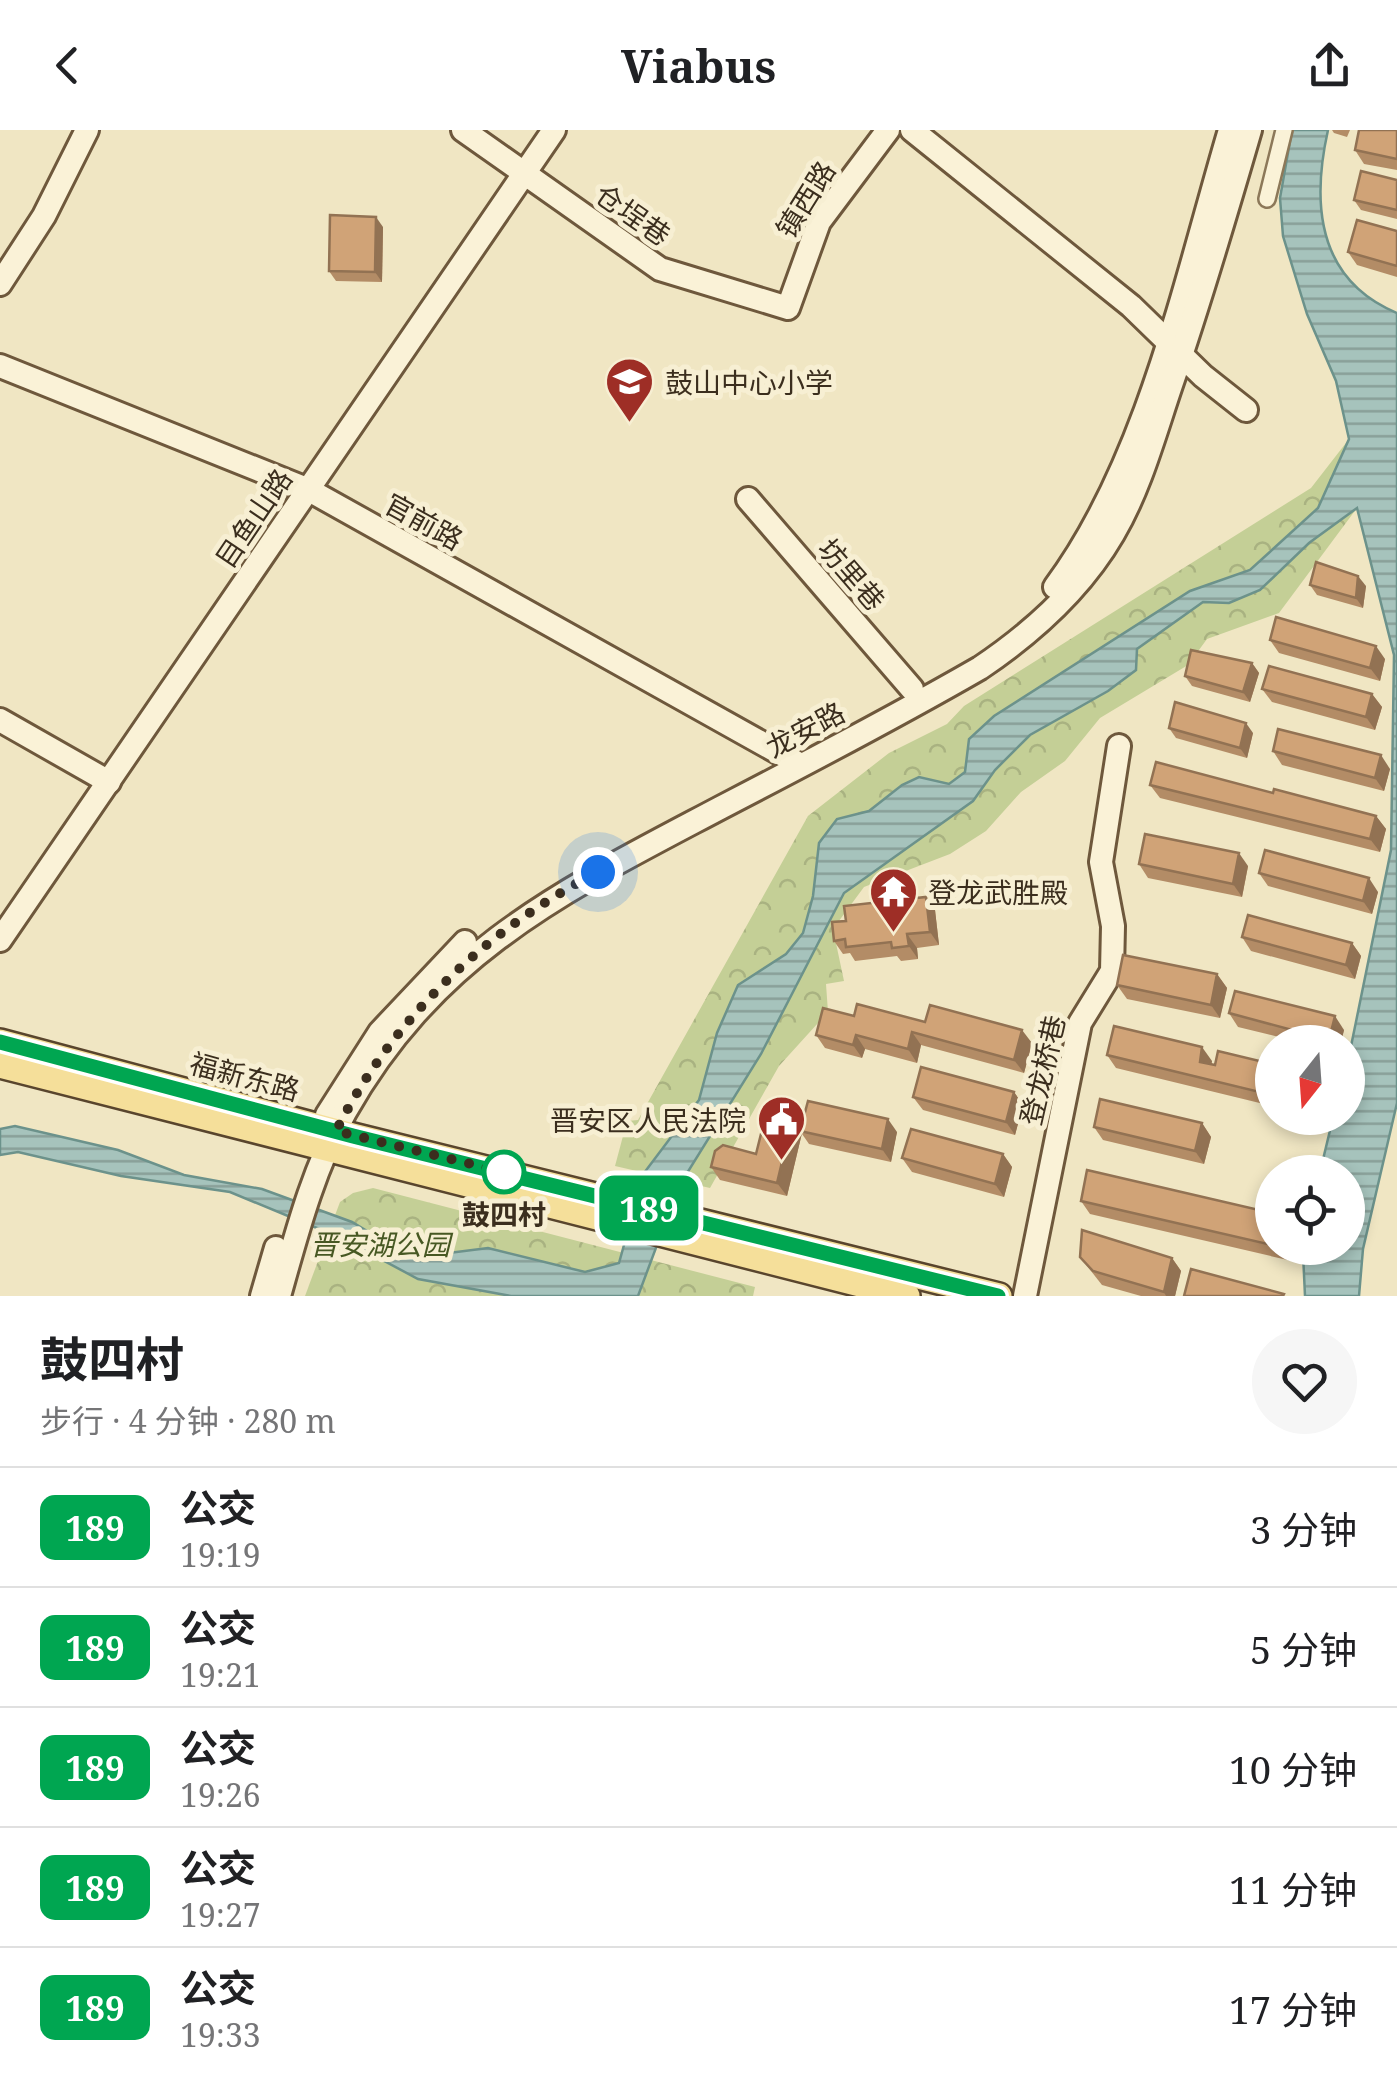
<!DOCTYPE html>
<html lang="zh">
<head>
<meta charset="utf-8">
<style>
  :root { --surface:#fff; --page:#f6f6f6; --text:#202124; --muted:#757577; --line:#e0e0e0 }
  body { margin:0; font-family:"Noto Serif","Noto Sans SC",serif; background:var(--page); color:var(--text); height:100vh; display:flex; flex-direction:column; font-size:38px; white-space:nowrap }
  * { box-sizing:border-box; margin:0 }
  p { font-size:32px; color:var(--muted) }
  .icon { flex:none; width:55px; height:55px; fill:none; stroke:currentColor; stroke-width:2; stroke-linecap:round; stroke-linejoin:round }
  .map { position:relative; height:1166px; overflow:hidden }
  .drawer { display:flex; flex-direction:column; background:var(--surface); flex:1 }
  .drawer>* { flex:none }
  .badge { padding:0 20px; border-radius:15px; font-size:35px; line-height:65px }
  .needle { width:65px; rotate:197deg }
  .tools { position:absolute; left:1255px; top:895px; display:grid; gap:20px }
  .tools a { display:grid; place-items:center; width:110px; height:110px; border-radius:50%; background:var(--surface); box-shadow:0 5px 15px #0003; font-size:50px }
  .you { position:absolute; width:50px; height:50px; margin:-25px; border:8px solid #fff; border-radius:50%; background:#1a73e8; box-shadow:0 0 0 15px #1a73e833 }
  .map>.badge { position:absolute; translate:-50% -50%; box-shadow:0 0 0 5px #fff }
  .round { display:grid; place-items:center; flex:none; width:105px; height:105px; border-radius:52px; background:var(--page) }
  .overview { display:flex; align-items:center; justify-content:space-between; height:170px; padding:0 40px }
  h1 { font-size:48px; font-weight:700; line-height:75px }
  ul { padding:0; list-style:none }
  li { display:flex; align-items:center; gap:30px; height:120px; padding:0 40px; border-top:2px solid var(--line) }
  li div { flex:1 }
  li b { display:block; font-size:38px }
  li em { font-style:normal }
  li .badge { min-width:110px; font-weight:700; text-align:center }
  header { display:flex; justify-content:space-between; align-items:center; height:130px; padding:0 40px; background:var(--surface); font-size:45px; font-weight:700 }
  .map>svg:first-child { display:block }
  .park { fill:url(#park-crowns) }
  .water { fill:url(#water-rules); stroke:#6c928b; stroke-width:2.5 }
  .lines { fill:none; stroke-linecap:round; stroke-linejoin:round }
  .street-casing { stroke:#8c7859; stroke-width:20 }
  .secondary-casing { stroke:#6e583c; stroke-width:28 }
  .primary-casing { stroke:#59452d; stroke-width:30 }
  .street { stroke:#faf2d7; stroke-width:15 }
  .secondary { stroke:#faf2d7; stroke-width:22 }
  .primary { stroke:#f5df9a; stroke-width:25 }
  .wall { fill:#b38c66 }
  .shaded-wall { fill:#927253 }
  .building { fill:#d0a377; stroke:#927253; stroke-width:2.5 }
  .line-casing { stroke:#fff; stroke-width:22 }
  .line { stroke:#00a651; stroke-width:15 }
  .walk { stroke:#3b2e1e; stroke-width:10; stroke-dasharray:0 18 }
  .stop-dot { fill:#fff; stroke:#00a651; stroke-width:5 }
  .labels { text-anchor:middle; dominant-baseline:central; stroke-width:10; stroke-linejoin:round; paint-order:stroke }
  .street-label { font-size:28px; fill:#3b2e1e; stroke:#f7efd3 }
  .poi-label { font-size:28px; fill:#3b2e1e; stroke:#f7efd3; text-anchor:start }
  .stop-label { font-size:28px; font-weight:bold; fill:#3b2e1e; stroke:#f7efd3 }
  .park-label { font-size:28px; font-style:italic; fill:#475823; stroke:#f7efd3 }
</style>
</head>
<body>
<header><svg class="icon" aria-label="back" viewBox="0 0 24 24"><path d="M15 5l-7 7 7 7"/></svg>Viabus<svg class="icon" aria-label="share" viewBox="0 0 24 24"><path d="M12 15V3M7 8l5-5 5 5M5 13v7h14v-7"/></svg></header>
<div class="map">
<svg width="1397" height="1166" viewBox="0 0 1397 1166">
  <defs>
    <pattern id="park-crowns" width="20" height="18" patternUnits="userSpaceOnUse" patternTransform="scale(2.5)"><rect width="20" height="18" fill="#c4cf96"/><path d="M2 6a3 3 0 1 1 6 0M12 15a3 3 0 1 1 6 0" fill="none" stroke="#a9b281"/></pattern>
    <pattern id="water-rules" width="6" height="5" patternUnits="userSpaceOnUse" patternTransform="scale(2.5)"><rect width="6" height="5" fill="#a6c3bc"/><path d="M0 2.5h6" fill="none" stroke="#889f98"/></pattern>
  </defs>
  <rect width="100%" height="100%" fill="#f0e6c3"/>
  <g class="park">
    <path d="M1349,309L1357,378L1279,483L1207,509L1188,535L1100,588L1065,631L1021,662L986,701L950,724L864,757L833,799L844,851L826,854L828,882L779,936L710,1058L615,1036L627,991L638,990L808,686L889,623L947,594L964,576L1311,358Z"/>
    <path d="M373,1058L755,1157L753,1166H305L340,1072L353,1063Z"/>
  </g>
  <path class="water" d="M1292,0H1328C1311,76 1318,150 1397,183V973L1363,1119L1359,1166H1305L1303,1123L1304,1118H1348V1042H1320L1333,988H1348V931L1391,720L1394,525L1357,378L1309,413L1260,460L1229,473L1203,472L1137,519L1136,540L1108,561L1030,605L995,640L973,671L844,763L761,924L679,1056L638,1166H511L418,1149L341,1108L230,1062L121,1046L18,1022L0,1025V999L15,996L118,1020L184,1045L262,1059L352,1092L403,1123L433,1125L488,1118L585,1142L619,1133L644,1043L699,970L717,903L738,855L786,824L803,803L813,766L819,713L837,689L869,681L902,655L919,647L949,654L965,642L969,609L994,586L1190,461L1250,440L1318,378L1349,309L1336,251L1307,184L1283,106L1280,68Z"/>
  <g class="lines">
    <defs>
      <path id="street" d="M1267,69L1284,0"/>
      <g id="secondary">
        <path d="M463,0L660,139L788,178L819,92L888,0"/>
        <path d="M912,0L1131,176L1203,246L1246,280"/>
        <path d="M0,154L44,86L87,0"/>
        <path d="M0,236L309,360L801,635"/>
        <path d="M748,369L912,559"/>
        <path d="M1055,457C1148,332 1186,148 1230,0"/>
        <path d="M0,590L109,652"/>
        <path d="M0,810L554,0"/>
        <path d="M327,985L380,902L465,812"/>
        <path d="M262,1166L276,1118"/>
        <path d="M279,1166C297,1102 313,1040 345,982C436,821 565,760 720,678C807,633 895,587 980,538C1032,503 1081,459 1113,404C1140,358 1154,305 1171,255C1200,171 1225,86 1250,0"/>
        <path d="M1025,1166L1080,893L1112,841L1113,796L1101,732L1119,616"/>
      </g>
      <g id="primary">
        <path d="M0,912L353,1006L999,1166"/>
        <path d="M0,935L907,1166"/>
      </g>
    </defs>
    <use href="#street" class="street-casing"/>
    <use href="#secondary" class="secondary-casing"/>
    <use href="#primary" class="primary-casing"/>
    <use href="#street" class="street"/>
    <use href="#secondary" class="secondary"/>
    <use href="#primary" class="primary"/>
  </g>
  <g class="wall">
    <path d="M1332,0H1350L1347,7L1334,3Z"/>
    <path d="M1397,0V40L1364,34L1355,20Z"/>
    <path d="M1397,50V89L1361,80L1354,70Z"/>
    <path d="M383,97L382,152L336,151L329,141Z"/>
    <path d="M1397,101V147L1357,135L1348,122Z"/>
    <path d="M1310,455L1366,456L1363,478L1317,465Z"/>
    <path d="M1270,510L1385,529L1380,551L1279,523Z"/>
    <path d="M1252,533L1259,543L1250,572L1192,556L1185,546Z"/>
    <path d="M1262,559L1372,564L1382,577L1375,600L1272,572Z"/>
    <path d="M1169,598L1253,603L1247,628L1176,608Z"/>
    <path d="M1273,621L1390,639L1384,661L1282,635Z"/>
    <path d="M1150,655L1273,663L1376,686L1386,699L1380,722L1160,668Z"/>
    <path d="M1139,734L1248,736L1242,767L1148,748Z"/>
    <path d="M1259,743L1378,762L1372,784L1268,756Z"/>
    <path d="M926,767L935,780L939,815L917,818L918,829L901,831L897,826L855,831L850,823L843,824L834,811L846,791Z"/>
    <path d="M1242,807L1352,813L1361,826L1355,849L1251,821Z"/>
    <path d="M1217,844L1227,858L1220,888L1127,869L1117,855Z"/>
    <path d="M1229,883L1344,900L1341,912H1299L1238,897Z"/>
    <path d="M854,886L925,892L1032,913L1024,943L921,915L917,933L865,919L862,928L825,918L816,905Z"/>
    <path d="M1107,925L1212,931L1211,935L1272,934V976L1116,938Z"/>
    <path d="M1014,962L1023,975L1015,1005L923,980L913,967Z"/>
    <path d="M792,990L802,1003L787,1066L720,1050L711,1037L756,1024Z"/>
    <path d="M1202,993L1211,1007L1204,1034L1103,1010L1094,997Z"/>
    <path d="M800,1001L897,1002L891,1032L809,1014Z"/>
    <path d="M1003,1024L1012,1037L1004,1067L912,1042L902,1028Z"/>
    <path d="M1081,1071L1272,1083V1118H1295L1292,1131L1090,1084Z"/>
    <path d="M1080,1127L1172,1128L1181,1141L1175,1166H1141L1102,1155Z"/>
  </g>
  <g class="shaded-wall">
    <path d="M376,87L383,97L382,152L375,142Z"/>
    <path d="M1358,446L1366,456L1363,478L1356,468Z"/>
    <path d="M1376,516L1385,529L1380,551L1370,538Z"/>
    <path d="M1252,533L1259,543L1250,572L1243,562Z"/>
    <path d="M1372,564L1382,577L1375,600L1366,587Z"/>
    <path d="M1246,593L1253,603L1247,628L1240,618Z"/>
    <path d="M1381,625L1390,639L1384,661L1375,648Z"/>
    <path d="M1376,686L1386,699L1380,722L1370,709Z"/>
    <path d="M1239,723L1248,736L1242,767L1233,754Z"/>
    <path d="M1369,748L1378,762L1372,784L1363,771Z"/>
    <path d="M926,767L935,780L939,815L930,802Z"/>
    <path d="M907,804L917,818L918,829L909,816Z"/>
    <path d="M1352,813L1361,826L1355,849L1346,835Z"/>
    <path d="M1217,844L1227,858L1220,888L1211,875Z"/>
    <path d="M1335,886L1344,900L1341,912H1331L1329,910Z"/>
    <path d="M1022,900L1032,913L1024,943L1014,930Z"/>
    <path d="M912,902L921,915L917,933L908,919Z"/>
    <path d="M856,905L865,919L862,928L853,915Z"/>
    <path d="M1202,917L1212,931L1209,945L1200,932Z"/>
    <path d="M1014,962L1023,975L1015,1005L1006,992Z"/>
    <path d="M888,989L897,1002L891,1032L882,1019Z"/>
    <path d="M792,990L802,1003L787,1066L777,1053Z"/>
    <path d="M1202,993L1211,1007L1204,1034L1195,1021Z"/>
    <path d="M1003,1024L1012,1037L1004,1067L995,1054Z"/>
    <path d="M1282,1118H1295L1292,1131Z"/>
    <path d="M1172,1128L1181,1141L1175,1166H1166L1164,1162Z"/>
  </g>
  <g class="building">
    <path d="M1359,0H1397V29L1355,20Z"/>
    <path d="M1361,41L1397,50V80L1354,70Z"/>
    <path d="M330,85L376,87L375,142L329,141Z"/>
    <path d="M1357,90L1397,101V136L1348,122Z"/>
    <path d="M1316,432L1358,446L1356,468L1310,455Z"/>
    <path d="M1276,487L1376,516L1370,538L1270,510Z"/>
    <path d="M1191,520L1252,533L1243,562L1185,546Z"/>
    <path d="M1269,536L1372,564L1366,587L1262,559Z"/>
    <path d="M1175,572L1246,593L1240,618L1169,598Z"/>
    <path d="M1278,599L1381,625L1375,648L1273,621Z"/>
    <path d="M1156,632L1273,663L1274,659L1376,686L1370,709L1150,655Z"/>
    <path d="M1145,704L1239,723L1233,754L1139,734Z"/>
    <path d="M1265,720L1369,748L1363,771L1259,743Z"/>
    <path d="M926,767L930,802L907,804L909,816L892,818L891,812L846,817L845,809L834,811L832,792L846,791L844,776Z"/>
    <path d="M1248,785L1352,813L1346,835L1242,807Z"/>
    <path d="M1123,825L1217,844L1211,875L1117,855Z"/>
    <path d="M1235,861L1335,886L1329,910L1229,883Z"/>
    <path d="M857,874L925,892L930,875L1022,900L1014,930L912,902L908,919L856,905L853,915L816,905L823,878L854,886Z"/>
    <path d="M1114,896L1202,917L1200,932L1215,935L1218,921L1272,934V965L1107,925Z"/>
    <path d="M921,937L1014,962L1006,992L913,967Z"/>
    <path d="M1100,969L1202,993L1195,1021L1094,997Z"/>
    <path d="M808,971L888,989L882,1019L800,1001Z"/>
    <path d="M766,984L792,990L777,1053L711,1037L715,1021L723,1015L756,1024Z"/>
    <path d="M911,999L1003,1024L995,1054L902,1028Z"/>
    <path d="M1087,1040L1272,1083V1115L1081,1071Z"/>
    <path d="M1082,1100L1172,1128L1164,1162L1093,1141L1080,1127Z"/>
    <path d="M1191,1139L1284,1164L1283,1166H1184Z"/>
  </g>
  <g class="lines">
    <defs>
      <path id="line" d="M0,912L353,1006L998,1166"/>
    </defs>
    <use href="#line" class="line-casing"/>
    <use href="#line" class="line"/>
    <path class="walk" d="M504,1042L336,1001C393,888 486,800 598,742"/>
  </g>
  <defs>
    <symbol id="school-pin" viewBox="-11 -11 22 30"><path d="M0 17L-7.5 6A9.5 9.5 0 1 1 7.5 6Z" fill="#9e2e26" stroke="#f7efd3"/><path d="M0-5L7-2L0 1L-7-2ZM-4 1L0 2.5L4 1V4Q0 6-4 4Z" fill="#fff"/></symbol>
    <symbol id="temple-pin" viewBox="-11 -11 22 30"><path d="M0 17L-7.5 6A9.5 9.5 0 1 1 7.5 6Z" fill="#9e2e26" stroke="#f7efd3"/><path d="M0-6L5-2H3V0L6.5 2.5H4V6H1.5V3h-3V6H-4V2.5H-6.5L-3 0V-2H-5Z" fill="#fff"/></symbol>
    <symbol id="civic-pin" viewBox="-11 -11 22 30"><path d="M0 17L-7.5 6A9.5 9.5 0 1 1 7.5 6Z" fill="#9e2e26" stroke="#f7efd3"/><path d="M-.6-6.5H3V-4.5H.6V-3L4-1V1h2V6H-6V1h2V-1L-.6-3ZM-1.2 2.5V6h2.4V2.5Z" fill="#fff"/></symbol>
  </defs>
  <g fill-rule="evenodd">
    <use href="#school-pin" x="602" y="224" width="55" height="75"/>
    <use href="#temple-pin" x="866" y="734" width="55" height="75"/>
    <use href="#civic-pin" x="754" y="962" width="55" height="75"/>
  </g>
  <circle class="stop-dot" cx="504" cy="1042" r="20"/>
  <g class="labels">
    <g class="street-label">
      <text transform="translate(805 69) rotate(-58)">镇西路</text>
      <text transform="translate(633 84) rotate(35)">仓埕巷</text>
      <text transform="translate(253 388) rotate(-56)">目鱼山路</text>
      <text transform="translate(424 391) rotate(29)">官前路</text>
      <text transform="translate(852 444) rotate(49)">坊里巷</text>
      <text transform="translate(805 599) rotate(-28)">龙安路</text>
      <text transform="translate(1042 940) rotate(-77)">登龙桥巷</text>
      <text transform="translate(245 946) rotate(15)">福新东路</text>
    </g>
    <g class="poi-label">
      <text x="665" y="252">鼓山中心小学</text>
      <text x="928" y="762">登龙武胜殿</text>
      <text x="746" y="990" text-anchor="end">晋安区人民法院</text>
    </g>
    <g class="stop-label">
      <text x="504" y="1084">鼓四村</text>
    </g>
    <g class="park-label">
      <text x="380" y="1114">晋安湖公园</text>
    </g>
  </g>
</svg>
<div class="tools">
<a><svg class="needle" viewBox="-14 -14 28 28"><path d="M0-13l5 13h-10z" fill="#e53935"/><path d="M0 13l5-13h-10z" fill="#757577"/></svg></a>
<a><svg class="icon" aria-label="locate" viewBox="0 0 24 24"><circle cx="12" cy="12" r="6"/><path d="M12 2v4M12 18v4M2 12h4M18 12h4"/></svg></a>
</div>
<div class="you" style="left:598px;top:742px"></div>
<b class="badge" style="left:649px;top:1078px;background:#00a651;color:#fff">189</b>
</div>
<section class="drawer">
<div class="overview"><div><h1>鼓四村</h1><p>步行 · 4 分钟 · 280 m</p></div><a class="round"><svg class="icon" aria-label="heart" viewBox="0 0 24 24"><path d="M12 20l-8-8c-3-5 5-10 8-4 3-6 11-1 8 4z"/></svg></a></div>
<ul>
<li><span class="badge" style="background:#00a651;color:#fff">189</span><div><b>公交</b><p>19:19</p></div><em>3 分钟</em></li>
<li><span class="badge" style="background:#00a651;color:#fff">189</span><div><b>公交</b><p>19:21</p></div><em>5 分钟</em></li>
<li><span class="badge" style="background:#00a651;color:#fff">189</span><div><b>公交</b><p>19:26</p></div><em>10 分钟</em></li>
<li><span class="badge" style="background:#00a651;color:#fff">189</span><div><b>公交</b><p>19:27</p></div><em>11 分钟</em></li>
<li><span class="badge" style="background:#00a651;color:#fff">189</span><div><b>公交</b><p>19:33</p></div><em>17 分钟</em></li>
</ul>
</section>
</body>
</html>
